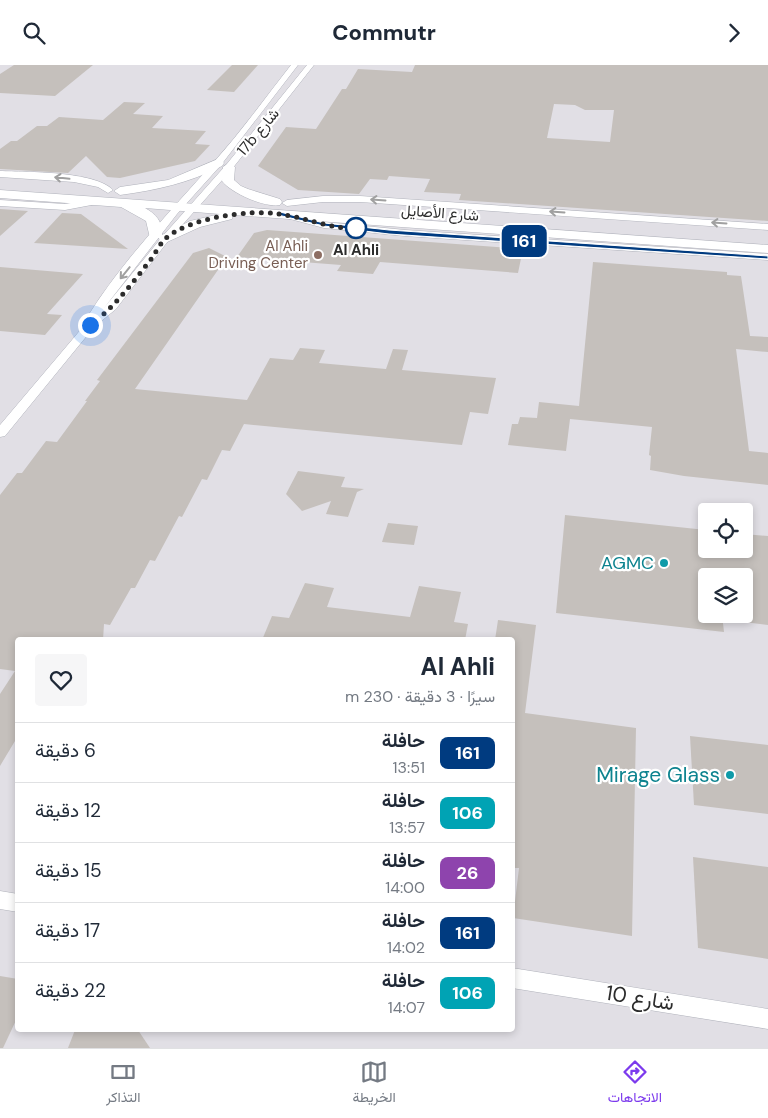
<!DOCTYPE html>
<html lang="ar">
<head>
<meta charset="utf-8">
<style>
  :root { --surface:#fff; --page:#f6f6f7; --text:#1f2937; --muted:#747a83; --line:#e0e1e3; --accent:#7c3aed }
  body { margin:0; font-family:"DM Sans",Vazirmatn,sans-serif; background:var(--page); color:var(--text); direction:rtl; height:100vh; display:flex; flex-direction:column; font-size:19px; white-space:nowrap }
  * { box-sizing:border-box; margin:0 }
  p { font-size:16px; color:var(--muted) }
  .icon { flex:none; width:28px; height:28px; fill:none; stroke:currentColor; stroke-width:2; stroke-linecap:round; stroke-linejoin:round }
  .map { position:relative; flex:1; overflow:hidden; direction:ltr }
  .details { position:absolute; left:15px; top:572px; width:500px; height:395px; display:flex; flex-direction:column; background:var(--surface); border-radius:5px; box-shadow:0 2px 8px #0003; direction:rtl }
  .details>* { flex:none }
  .badge { padding:0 10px; border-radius:8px; font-size:18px; line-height:32px }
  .controls { position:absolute; left:698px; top:438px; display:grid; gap:10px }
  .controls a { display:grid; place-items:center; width:55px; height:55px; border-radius:5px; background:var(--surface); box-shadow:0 2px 8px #0003; font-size:25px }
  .you { position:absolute; width:25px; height:25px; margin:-12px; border:4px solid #fff; border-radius:50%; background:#1a73e8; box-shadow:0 0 0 8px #1a73e833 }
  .map>.badge { position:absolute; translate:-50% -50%; box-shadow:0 0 0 2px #fff }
  .round { display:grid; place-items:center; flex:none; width:52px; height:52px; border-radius:5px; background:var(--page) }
  .summary { display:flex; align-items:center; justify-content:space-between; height:85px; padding:0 20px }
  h1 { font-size:24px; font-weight:800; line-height:38px }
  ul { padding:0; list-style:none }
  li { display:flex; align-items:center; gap:15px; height:60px; padding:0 20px; border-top:1px solid var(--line) }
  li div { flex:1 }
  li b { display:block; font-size:19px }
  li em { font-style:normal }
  li .badge { min-width:55px; font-weight:700; text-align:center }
  header { display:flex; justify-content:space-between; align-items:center; height:65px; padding:0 20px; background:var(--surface); font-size:22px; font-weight:800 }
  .dock { display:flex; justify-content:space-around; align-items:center; height:70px; border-top:1px solid var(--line); background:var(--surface); font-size:14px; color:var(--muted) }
  .dock a { display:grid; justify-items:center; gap:2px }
  .dock .active { color:var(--accent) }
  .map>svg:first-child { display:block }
  .industrial { fill:#e1dfe5; fill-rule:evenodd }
  .building { fill:#c5c0bc; fill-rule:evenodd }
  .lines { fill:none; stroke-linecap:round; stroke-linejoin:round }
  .minor-casing { stroke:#b0b2bb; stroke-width:1 }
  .secondary-casing { stroke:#b0b2bb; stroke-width:1 }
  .minor { fill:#fff; fill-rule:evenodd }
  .secondary { fill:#fff; fill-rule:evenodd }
  .oneway { stroke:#a0a0a0 }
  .line { fill:#003b80; stroke:#fff }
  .walk { stroke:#2c2c2c; stroke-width:5; stroke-dasharray:0 9 }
  .stop-dot { fill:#fff; stroke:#003b80; stroke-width:2.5 }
  .education-dot { fill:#8d6e63; stroke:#fff; stroke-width:2 }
  .culture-dot { fill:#0f9aa8; stroke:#fff; stroke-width:2 }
  .labels { text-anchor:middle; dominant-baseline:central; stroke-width:4.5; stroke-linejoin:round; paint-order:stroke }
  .far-street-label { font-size:15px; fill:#2c2c2c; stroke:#fff }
  .far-education-label { font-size:15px; fill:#785e54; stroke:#fff; text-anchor:end }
  .far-stop-label { font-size:15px; font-weight:bold; fill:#2c2c2c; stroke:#fff }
  .culture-label { font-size:18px; fill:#0d838f; stroke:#fff; text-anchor:end }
  .near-culture-label { font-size:21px; fill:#0d838f; stroke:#fff; text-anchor:end }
  .near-street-label { font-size:21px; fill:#2c2c2c; stroke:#fff }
</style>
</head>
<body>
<header><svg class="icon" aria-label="forward" viewBox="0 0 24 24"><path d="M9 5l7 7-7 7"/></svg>Commutr<svg class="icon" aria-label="search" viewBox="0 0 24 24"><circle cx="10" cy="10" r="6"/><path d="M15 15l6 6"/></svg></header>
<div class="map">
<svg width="768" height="983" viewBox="0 0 768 983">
  <rect width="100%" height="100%" fill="#ece7e0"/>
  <path class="industrial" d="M0,0H768V983H0ZM706,446H744V484H706ZM706,511H744V549H706ZM18,575H512V965H18Z"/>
  <g class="building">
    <path d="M14,0H93L55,31L0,28V9Z"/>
    <path d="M232,0H258L234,27L207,25Z"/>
    <path d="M415,0H768V156L459,135L461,129L424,127L430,114L389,111L387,115L370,114L359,129L298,125L258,101L286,62L316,64L342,24H346L358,4L412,7ZM554,39L575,40L585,45H614L610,77L547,73Z"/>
    <path d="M124,37L145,38L133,49L163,51L152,63L206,66L195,79L210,80L195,96L120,113L107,112L86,91L68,108L0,104V84L11,76H17L37,61H47L59,52L103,55Z"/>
    <path d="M0,144L28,146L0,171Z"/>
    <path d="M62,148L81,149L128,184L34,178Z"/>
    <path d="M267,165L523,184L518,208L380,197L373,209L337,206L341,200L237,192L254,168Z"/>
    <path d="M209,183L227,192L135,324L247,335L270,293L293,295L300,283L325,285L319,298L386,304L393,284L408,285L402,305L496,313L488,349L470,347L462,380L244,359L230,386L222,385L207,415L202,414L182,452L179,451L155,496L150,495L135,523H131L110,560L104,559L103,575H18V671L0,701V629L15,606L0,604V430L17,408H22L46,376L57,377L87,336H85L100,316L97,315L193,188Z"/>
    <path d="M593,197L727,207V210L741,211L750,271L768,272V287L736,284L749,386L768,388V420L684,411L650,405L651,391L649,390L652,362L570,354L566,386L508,380L512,359H518L520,352L537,353L539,337L579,341Z"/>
    <path d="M0,202L83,209L47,249L62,250L45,270L0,266Z"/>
    <path d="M298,406L345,412L341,422L364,424L357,427L348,452L326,449L331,436L302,446L286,429Z"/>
    <path d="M565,450L706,465V484H744V469L768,471V560L744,557V511H706V549H722L724,567L556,548Z"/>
    <path d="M388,458L418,461L414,480L382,477Z"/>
    <path d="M305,518L334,523L327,542L410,552L419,521L461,527L454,557L468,559L465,575H262L272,551L289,553Z"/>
    <path d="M498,555L536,560L525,648L636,663L632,871L513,853L519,803H512V575H495Z"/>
    <path d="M690,671L768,680V749L694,740Z"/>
    <path d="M693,792L768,802V894L698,883Z"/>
    <path d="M0,911L18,914V951L3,983H0Z"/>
    <path d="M75,965H138L150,983H68Z"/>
  </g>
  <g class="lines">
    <defs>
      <g id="minor">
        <path d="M291,0H298L221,100L177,149L104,243L162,172L226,100L307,0H314L232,104L168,176L116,244L94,262L5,371L0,372V360L88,256L86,254C121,197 169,148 213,98C241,67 265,33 291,0Z"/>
        <path d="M0,106C26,107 95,106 113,125L108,128L98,122L74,117L0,112Z"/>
        <path d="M323,131H360L768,159V165L360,137H323L287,141L282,138L287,135Z"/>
        <path d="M99,133L102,134V138L65,145L0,141V135L65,139Z"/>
        <path d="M282,146L324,157L405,165L768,189V195L405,171L324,163L279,151L277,149Z"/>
        <path d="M0,826L18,829V847L0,844Z"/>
        <path d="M512,903L768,944V964L512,923Z"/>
      </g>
      <g id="secondary">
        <path d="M218,94L222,95L224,98L222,101C189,118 157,125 120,130L114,126L120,122L168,115Z"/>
        <path d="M229,98L235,102L234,115L241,121L248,124L280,134L282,137L280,140C265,143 231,128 222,116L223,102Z"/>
        <path d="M0,125L768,180V188L233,150L232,154L200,162L165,178L160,177L159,173H150L146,156L121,142L0,133ZM145,143L220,149L190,156L162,170C163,157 156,149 145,143Z"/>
      </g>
    </defs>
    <use href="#minor" class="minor-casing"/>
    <use href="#secondary" class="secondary-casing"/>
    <use href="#minor" class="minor"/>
    <use href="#secondary" class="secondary"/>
  </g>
  <defs><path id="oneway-shaft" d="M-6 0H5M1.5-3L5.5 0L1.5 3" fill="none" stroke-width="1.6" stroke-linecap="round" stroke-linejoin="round" transform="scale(1.25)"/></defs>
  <g class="oneway">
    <use href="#oneway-shaft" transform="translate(62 113) rotate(-174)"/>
    <use href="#oneway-shaft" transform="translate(378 135) rotate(-176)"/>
    <use href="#oneway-shaft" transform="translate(557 147) rotate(-176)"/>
    <use href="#oneway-shaft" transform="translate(719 158) rotate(-176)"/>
    <use href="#oneway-shaft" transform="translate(125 208) rotate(129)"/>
  </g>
  <path class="line" d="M280,147L324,158L389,165L768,191V194L389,169L324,161L278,150Z"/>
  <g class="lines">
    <path class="walk" d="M90,260C115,242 133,217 152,193C156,187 160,179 165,174C188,153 249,144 279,149C304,152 333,165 356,163"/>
  </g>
  <circle class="stop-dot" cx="356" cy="163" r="10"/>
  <circle class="education-dot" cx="318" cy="190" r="5"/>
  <g class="culture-dot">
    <circle cx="664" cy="498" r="5"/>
    <circle cx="730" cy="710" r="5"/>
  </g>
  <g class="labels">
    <g class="far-street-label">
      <text transform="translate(258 67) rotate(-50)">17b شارع</text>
      <text transform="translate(440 148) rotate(4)">شارع الأصايل</text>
    </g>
    <g class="far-education-label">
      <text x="308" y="181">Al Ahli<tspan x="308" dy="17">Driving Center</tspan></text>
    </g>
    <g class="far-stop-label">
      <text x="356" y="185">Al Ahli</text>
    </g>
    <g class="culture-label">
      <text x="654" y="498">AGMC</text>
    </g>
    <g class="near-culture-label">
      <text x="720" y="710">Mirage Glass</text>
    </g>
    <g class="near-street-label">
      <text transform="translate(640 933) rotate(9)">شارع 10</text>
    </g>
  </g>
</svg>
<div class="controls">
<a><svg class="icon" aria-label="locate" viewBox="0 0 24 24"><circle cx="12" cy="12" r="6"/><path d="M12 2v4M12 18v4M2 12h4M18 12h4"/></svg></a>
<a><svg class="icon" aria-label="layers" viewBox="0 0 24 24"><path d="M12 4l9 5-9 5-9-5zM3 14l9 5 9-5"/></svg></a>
</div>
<div class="you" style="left:90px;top:260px"></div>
<b class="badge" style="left:524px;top:176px;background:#003b80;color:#fff">161</b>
<section class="details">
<div class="summary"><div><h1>Al Ahli</h1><p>سيرًا · 3 دقيقة · 230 m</p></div><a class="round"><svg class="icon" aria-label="heart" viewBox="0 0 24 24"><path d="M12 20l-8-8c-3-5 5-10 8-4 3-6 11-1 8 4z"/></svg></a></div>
<ul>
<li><span class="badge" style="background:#003b80;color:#fff">161</span><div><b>حافلة</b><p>13:51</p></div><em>6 دقيقة</em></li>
<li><span class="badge" style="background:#00a3b4;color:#fff">106</span><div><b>حافلة</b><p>13:57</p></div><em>12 دقيقة</em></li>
<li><span class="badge" style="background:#8e44ad;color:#fff">26</span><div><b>حافلة</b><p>14:00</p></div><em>15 دقيقة</em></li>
<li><span class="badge" style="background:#003b80;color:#fff">161</span><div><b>حافلة</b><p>14:02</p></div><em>17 دقيقة</em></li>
<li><span class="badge" style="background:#00a3b4;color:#fff">106</span><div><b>حافلة</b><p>14:07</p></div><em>22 دقيقة</em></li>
</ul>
</section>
</div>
<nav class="dock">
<a class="active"><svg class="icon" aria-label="directions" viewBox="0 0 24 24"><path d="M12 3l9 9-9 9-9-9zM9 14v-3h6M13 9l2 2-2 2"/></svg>الاتجاهات</a>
<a><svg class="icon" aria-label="map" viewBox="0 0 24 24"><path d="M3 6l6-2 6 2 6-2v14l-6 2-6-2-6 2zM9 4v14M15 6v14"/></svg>الخريطة</a>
<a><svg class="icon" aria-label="tickets" viewBox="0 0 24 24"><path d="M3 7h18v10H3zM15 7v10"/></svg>التذاكر</a>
</nav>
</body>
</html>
